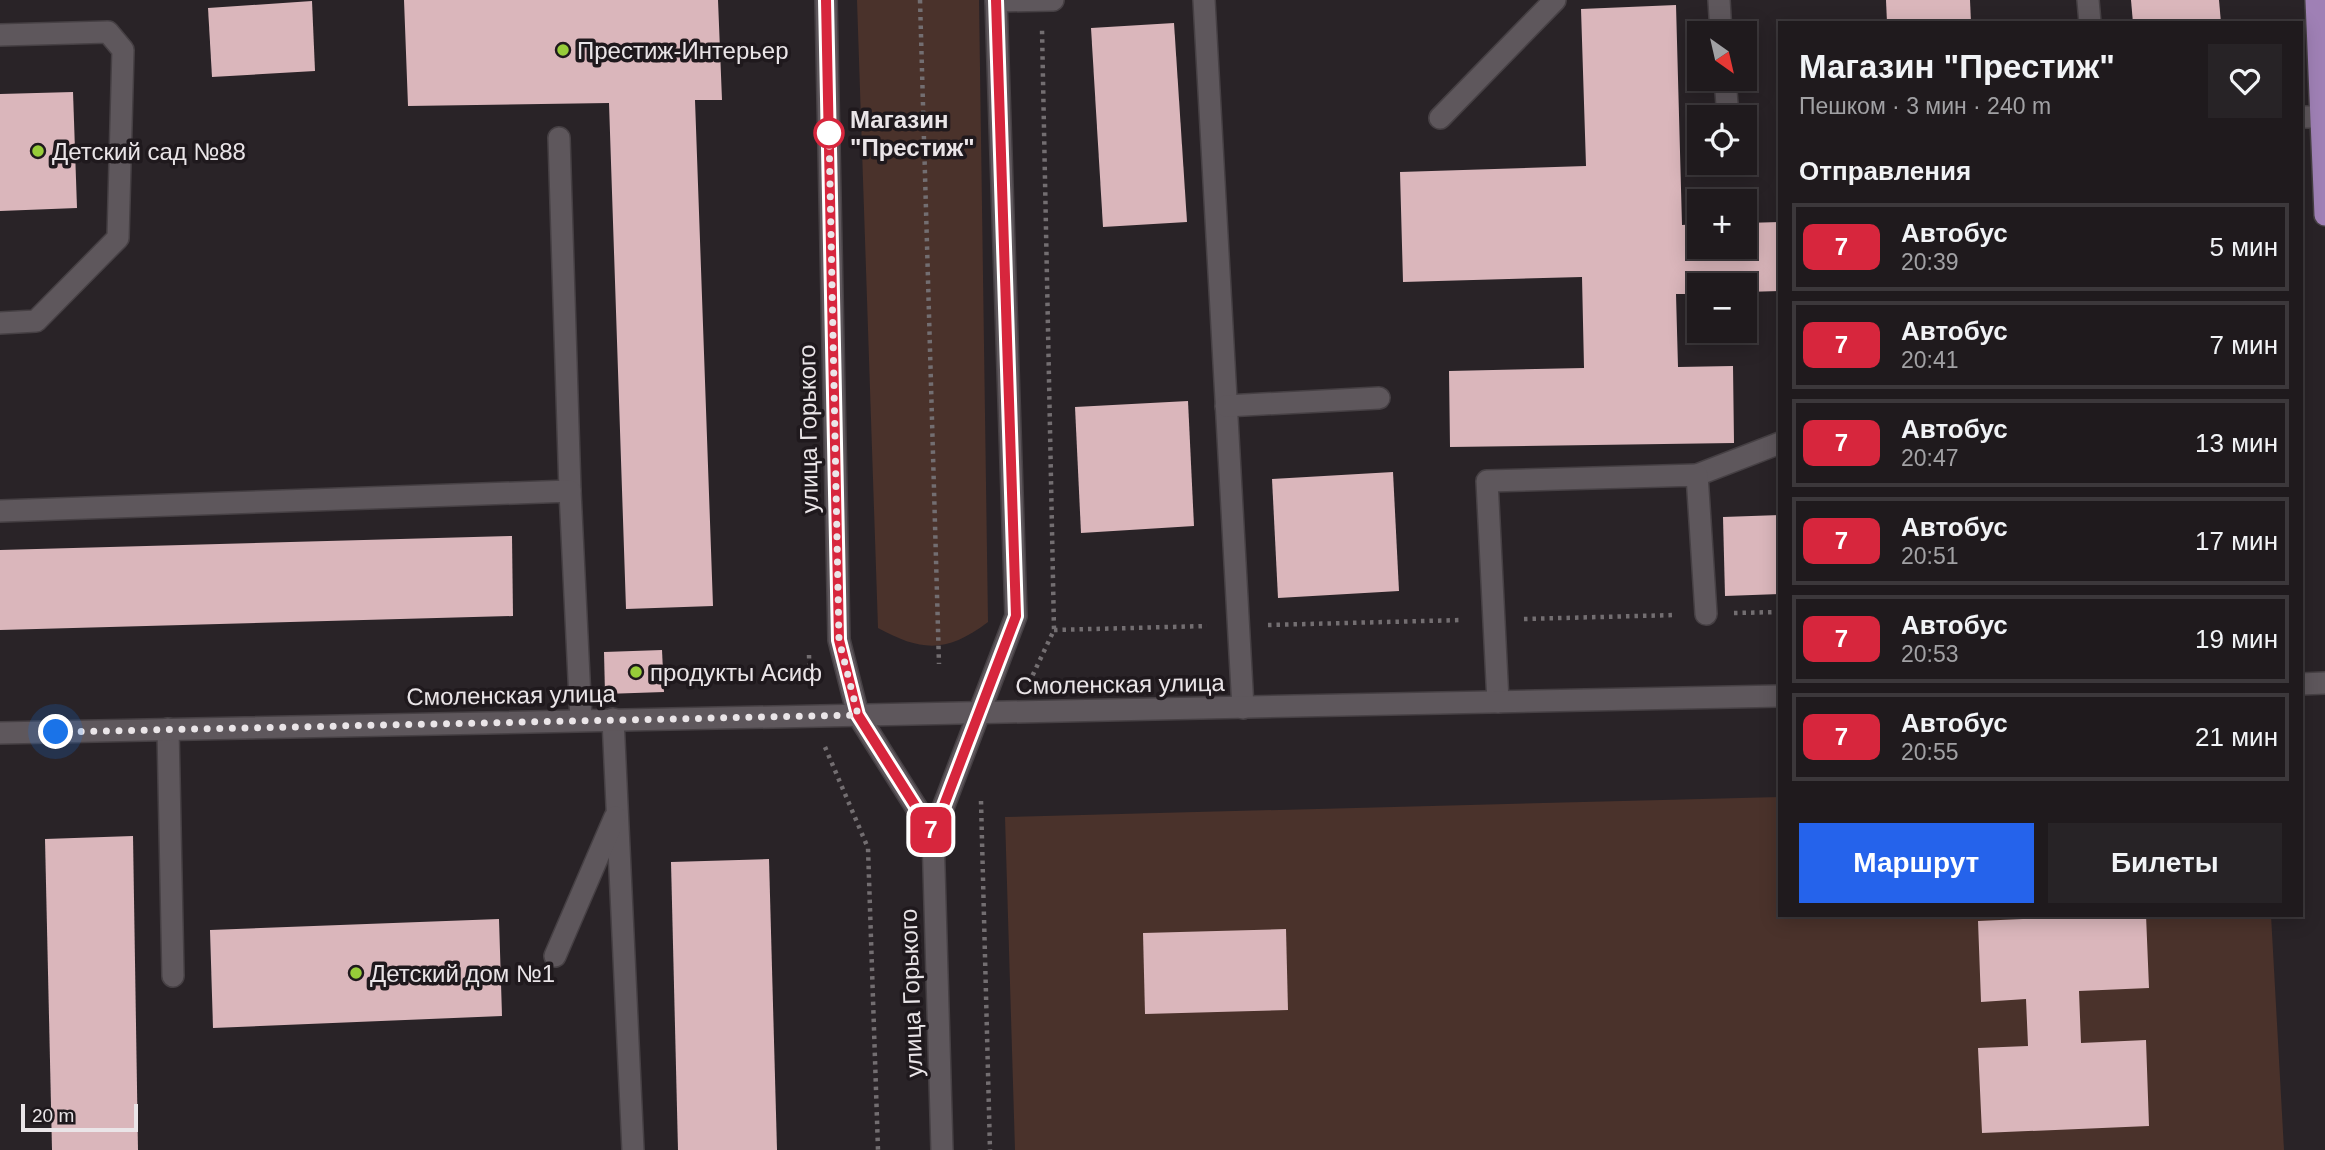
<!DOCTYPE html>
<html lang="ru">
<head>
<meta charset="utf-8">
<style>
  :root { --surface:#1f1a1d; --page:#272326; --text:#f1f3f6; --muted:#a1a1a4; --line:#3c383b; --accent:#2563eb }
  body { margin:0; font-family:Arial,sans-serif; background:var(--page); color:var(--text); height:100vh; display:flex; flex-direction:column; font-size:26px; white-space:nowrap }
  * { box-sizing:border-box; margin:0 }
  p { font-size:23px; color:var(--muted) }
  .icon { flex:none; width:38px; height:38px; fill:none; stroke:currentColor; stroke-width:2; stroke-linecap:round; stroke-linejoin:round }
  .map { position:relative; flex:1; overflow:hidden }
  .side { position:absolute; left:1778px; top:21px; width:525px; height:896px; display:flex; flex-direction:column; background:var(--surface); border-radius:0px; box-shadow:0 4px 18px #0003,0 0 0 2px var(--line) }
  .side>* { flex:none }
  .badge { padding:0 14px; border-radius:10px; font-size:24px; line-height:46px }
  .needle { width:46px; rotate:146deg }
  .buttons { position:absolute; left:1687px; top:21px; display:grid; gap:14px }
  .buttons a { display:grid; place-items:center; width:70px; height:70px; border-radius:0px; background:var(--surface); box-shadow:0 4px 18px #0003,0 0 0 2px var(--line); font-size:35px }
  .scale { position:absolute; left:21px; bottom:18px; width:117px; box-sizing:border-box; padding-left:7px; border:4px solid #eae5e8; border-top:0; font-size:19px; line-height:24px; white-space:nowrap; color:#eae5e8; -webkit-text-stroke:5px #1f191d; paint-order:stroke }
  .you { position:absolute; width:35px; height:35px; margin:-18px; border:5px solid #fff; border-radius:50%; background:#1a73e8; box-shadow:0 0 0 10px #1a73e833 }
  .map>.badge { position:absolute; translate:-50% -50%; box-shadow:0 0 0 4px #fff }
  h2 { padding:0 21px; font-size:26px; line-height:63px }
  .round { display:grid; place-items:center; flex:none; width:74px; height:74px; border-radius:0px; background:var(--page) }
  .summary { display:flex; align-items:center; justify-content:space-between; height:119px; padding:0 21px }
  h1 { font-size:33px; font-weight:700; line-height:52px }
  .primary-button { display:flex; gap:14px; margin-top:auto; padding:14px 21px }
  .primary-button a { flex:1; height:80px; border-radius:0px; background:var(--accent); color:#fff; font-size:28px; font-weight:700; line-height:80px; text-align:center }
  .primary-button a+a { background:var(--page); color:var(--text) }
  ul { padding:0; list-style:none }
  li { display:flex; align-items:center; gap:21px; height:88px; margin:0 14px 10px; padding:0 7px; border:4px solid var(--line); border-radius:0px }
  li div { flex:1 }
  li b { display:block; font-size:26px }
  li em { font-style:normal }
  li .badge { min-width:77px; font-weight:700; text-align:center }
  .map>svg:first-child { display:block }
  .green { fill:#4a322b }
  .building { fill:#dab6bb }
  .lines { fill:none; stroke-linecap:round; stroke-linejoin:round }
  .minor-casing { stroke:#464044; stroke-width:24 }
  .major-casing { stroke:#464044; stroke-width:24 }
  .path { stroke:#736e71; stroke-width:4.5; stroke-dasharray:3.5 5; stroke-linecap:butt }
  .minor { stroke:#5e575c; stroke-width:21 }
  .major { stroke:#9f80b5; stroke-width:21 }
  .line-casing { stroke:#fff; stroke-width:16 }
  .line { stroke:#d7263d; stroke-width:10 }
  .walk { stroke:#eae5e8; stroke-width:7; stroke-dasharray:0 12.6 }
  .poi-dot { fill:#97cc39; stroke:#1f191d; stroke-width:2.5 }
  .stop-dot { fill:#fff; stroke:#d7263d; stroke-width:3.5 }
  .labels { text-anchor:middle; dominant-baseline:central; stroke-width:7; stroke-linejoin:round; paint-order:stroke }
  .poi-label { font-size:24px; fill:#eae5e8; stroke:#1f191d; text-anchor:start }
  .stop-label { font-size:24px; font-weight:bold; fill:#eae5e8; stroke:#1f191d; text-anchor:start }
  .street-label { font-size:24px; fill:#eae5e8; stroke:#1f191d }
</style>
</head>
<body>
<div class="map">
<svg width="2325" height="1150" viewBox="0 0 2325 1150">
  <rect width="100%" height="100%" fill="#292327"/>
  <g class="green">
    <path d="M857,0H979L988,622C947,653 922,652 878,628Z"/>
    <path d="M1780,797V915H2271L2284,1150H1015L1005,817Z"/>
  </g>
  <g class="building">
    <path d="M404,0H718L722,100H695L713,606L626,609L609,103L408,106Z"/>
    <path d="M1886,0H1970L1971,23H1887Z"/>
    <path d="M2131,0H2219L2221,23H2133Z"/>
    <path d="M312,1L315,71L212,77L208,8Z"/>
    <path d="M1676,5L1682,225L1699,224V247H1745V223L1780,222V291L1745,292V285H1699V294H1676L1678,367L1733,366L1734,443L1450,447L1449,371L1584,368L1582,277L1403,282L1400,172L1586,166L1581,9Z"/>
    <path d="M1174,23L1187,222L1103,227L1091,28Z"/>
    <path d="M73,92L77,208L0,211V94Z"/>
    <path d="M1188,401L1194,526L1081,533L1075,407Z"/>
    <path d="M1393,472L1399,591L1278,598L1272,479Z"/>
    <path d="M1780,515V594L1725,596L1723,517Z"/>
    <path d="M512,536L513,616L0,630V550Z"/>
    <path d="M662,650L664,692L605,694L604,652Z"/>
    <path d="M133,836L138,1150H52L45,839Z"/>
    <path d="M769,859L777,1150H678L671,862Z"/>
    <path d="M2109,915H2146L2149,988L2079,991L2081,1043L2146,1040L2149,1126L1982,1133L1978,1048L2028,1046L2026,999L1981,1002L1978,921Z"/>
    <path d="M499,919L502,1016L213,1028L210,930Z"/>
    <path d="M1286,929L1288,1010L1145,1014L1143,933Z"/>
  </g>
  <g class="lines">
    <defs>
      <g id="minor">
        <path d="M826,0L839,640L858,715L933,834"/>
        <path d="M1204,0L1243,708"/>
        <path d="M1719,0L1721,33"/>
        <path d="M2088,0L2090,23"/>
        <path d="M996,1L1053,0"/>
        <path d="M0,35L108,32L123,50L118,238L36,321L0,323"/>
        <path d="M1725,79L1728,117"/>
        <path d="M2301,117H2320"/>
        <path d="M1440,118L1555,0"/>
        <path d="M559,138L570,491"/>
        <path d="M1226,406L1379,398"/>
        <path d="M1697,475L1780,443"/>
        <path d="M0,511L570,491L581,720"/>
        <path d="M2301,684L2325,683"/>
        <path d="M1498,702L1487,481L1697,475L1706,614"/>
        <path d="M613,719L633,1150"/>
        <path d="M168,729L173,976"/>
        <path d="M0,733L1780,696"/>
        <path d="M555,956L615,817"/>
        <path d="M942,1150L933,834L1016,616L996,0"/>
      </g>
      <path id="major" d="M2316,0L2325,215"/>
    </defs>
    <use href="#minor" class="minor-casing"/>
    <use href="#major" class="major-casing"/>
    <g class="path">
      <path d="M920,0L939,664"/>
      <path d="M1734,613L1780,612"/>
      <path d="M1524,619L1676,615"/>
      <path d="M1268,625L1463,620"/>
      <path d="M1054,630L1207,626"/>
      <path d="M809,655L810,685"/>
      <path d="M1029,683L1054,630L1042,29"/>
      <path d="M825,747L868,848L878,1150"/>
      <path d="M981,801L990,1150"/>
    </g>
    <use href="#minor" class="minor"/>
    <use href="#major" class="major"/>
  </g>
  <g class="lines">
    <defs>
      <path id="line" d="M826,0L839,640L858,715L933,834L1016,616L996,0"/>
    </defs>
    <use href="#line" class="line-casing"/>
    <use href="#line" class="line"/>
    <path class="walk" d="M56,732L858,715L839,640L829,133"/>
  </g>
  <g class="poi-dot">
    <circle cx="563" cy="50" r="7"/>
    <circle cx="38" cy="151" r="7"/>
    <circle cx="636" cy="672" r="7"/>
    <circle cx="356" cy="973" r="7"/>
  </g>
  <circle class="stop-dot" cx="829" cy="133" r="14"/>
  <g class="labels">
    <g class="poi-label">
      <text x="577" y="50">Престиж-Интерьер</text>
      <text x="52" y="151">Детский сад №88</text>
      <text x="650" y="672">продукты Асиф</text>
      <text x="370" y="973">Детский дом №1</text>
    </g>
    <g class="stop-label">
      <text x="850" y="119">Магазин<tspan x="850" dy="28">"Престиж"</tspan></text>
    </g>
    <g class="street-label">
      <text transform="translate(808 429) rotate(-91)">улица Горького</text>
      <text transform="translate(1120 684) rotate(-1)">Смоленская улица</text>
      <text transform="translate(511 695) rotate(-1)">Смоленская улица</text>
      <text transform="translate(911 993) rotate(-92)">улица Горького</text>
    </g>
  </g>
</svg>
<div class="buttons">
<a><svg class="needle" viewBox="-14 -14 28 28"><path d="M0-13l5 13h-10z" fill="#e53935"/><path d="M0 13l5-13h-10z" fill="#a1a1a4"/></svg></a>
<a><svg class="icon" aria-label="locate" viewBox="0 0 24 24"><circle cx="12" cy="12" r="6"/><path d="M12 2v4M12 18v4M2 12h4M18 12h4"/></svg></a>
<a>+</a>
<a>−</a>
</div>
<div class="scale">20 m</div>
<div class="you" style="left:56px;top:732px"></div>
<b class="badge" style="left:931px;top:830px;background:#d7263d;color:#fff">7</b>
<section class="side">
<div class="summary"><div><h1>Магазин &quot;Престиж&quot;</h1><p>Пешком · 3 мин · 240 m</p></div><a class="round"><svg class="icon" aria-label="heart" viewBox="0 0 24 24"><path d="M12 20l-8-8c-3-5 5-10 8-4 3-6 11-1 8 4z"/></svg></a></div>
<h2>Отправления</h2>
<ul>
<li><span class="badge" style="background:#d7263d;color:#fff">7</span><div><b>Автобус</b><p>20:39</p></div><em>5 мин</em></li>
<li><span class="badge" style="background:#d7263d;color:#fff">7</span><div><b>Автобус</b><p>20:41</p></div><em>7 мин</em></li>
<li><span class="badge" style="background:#d7263d;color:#fff">7</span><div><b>Автобус</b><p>20:47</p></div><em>13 мин</em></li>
<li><span class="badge" style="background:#d7263d;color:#fff">7</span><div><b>Автобус</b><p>20:51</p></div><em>17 мин</em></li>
<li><span class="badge" style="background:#d7263d;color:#fff">7</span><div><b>Автобус</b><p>20:53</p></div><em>19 мин</em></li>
<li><span class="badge" style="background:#d7263d;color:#fff">7</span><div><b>Автобус</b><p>20:55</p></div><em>21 мин</em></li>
</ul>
<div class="primary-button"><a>Маршрут</a><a>Билеты</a></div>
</section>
</div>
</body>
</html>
